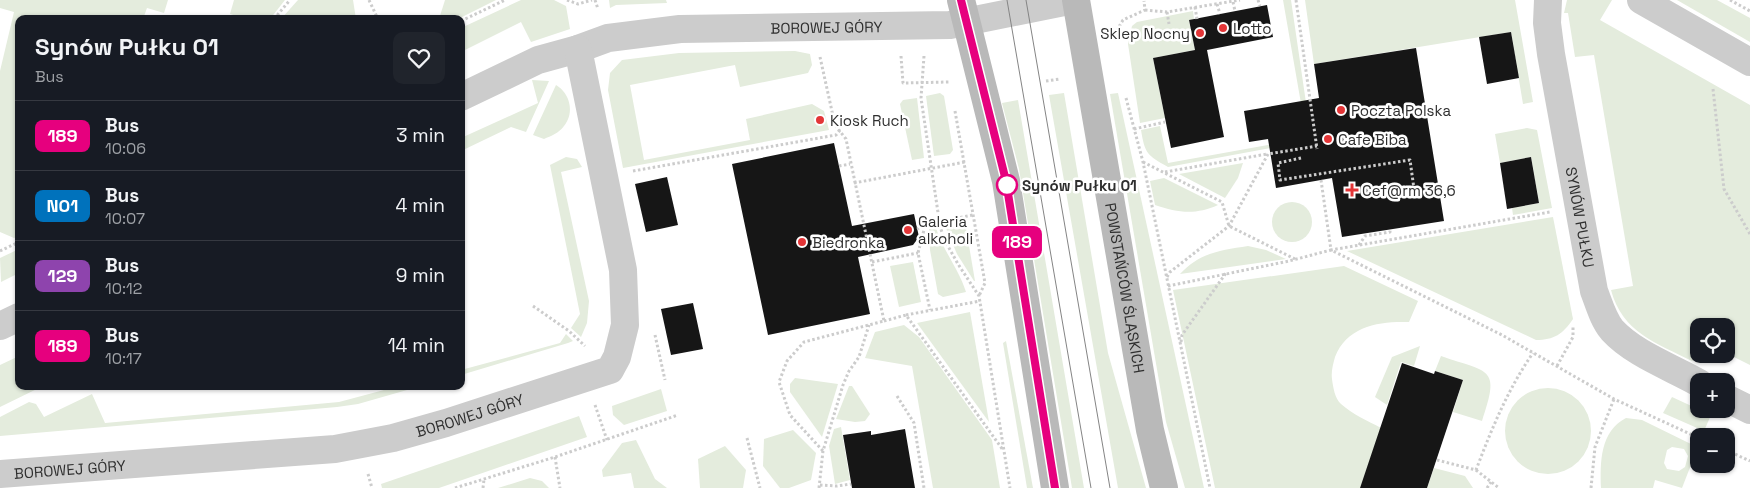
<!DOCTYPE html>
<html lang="en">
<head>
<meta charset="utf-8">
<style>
  :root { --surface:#171b24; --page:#20242c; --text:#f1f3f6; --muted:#9ea1a6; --line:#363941 }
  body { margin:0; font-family:"Space Grotesk",sans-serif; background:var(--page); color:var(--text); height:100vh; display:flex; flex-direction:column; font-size:19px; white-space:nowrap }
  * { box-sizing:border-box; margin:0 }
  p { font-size:16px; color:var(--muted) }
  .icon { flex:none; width:28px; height:28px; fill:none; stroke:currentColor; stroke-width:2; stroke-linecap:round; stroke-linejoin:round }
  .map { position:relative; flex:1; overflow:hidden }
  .side { position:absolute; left:15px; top:15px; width:450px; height:375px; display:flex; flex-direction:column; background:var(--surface); border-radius:10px; box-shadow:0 1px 4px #0004 }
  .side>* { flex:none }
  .badge { padding:0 10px; border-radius:8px; font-size:18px; line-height:32px }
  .controls { position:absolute; left:1690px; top:318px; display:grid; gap:10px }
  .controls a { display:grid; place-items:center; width:45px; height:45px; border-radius:10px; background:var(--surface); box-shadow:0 1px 4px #0004; font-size:25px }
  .map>.badge { position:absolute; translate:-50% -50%; box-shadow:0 0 0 2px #fff }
  .round { display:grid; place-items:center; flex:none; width:52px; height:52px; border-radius:10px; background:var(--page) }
  .summary { display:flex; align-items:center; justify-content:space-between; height:85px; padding:0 20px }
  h1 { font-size:24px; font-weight:600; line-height:38px }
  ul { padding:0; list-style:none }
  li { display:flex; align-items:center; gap:15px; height:70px; padding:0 20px; border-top:1px solid var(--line) }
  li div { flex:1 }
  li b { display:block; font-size:19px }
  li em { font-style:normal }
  li .badge { min-width:55px; font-weight:700; text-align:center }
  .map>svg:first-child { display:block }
  .green { fill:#e4ecdd; fill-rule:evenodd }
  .building { fill:#161616 }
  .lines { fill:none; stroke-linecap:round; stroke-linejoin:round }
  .path { stroke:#ccc; stroke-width:3; stroke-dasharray:2.5 2.5; stroke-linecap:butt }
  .street { stroke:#ccc; stroke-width:28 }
  .secondary { stroke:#b9b9b9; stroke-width:28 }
  .tram { stroke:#848484; stroke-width:1 }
  .line-casing { stroke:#fff; stroke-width:11 }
  .line { stroke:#e6007e; stroke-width:8 }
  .poi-dot { fill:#e33537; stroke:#fff; stroke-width:2 }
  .stop-dot { fill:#fff; stroke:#e6007e; stroke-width:2.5 }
  .labels { text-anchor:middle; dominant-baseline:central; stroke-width:5; stroke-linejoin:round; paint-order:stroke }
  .street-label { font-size:15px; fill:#2f2f2f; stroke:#fff }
  .poi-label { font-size:15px; fill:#2f2f2f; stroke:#fff; text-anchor:start }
  .stop-label { font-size:15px; font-weight:bold; fill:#2f2f2f; stroke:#fff; text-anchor:start }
</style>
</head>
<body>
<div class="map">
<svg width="1750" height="488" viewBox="0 0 1750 488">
  <rect width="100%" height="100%" fill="#fff"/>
  <g class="green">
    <path d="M0,0H168L164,13L147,8L143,19H19V236L14,238L0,232V71L14,12L0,8Z"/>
    <path d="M234,0H285L270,19H247L230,14Z"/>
    <path d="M298,0H353L356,19H281Z"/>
    <path d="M445,0H496L458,19H439Z"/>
    <path d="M521,0H554L566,6L570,29L531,42L521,22L461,52V28Z"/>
    <path d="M609,0H666L667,3L616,5L610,8Z"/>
    <path d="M1283,0H1291L1311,137L1309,141L1168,167C1147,155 1145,154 1141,130L1160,126L1168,163L1307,138Z"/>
    <path d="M1305,0H1515L1533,102L1523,104L1511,32L1314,64Z"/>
    <path d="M1567,0H1612L1600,20L1750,105V365L1726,353V326H1699V354H1704L1692,361C1656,343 1622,332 1611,290L1633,286L1594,55L1575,57L1568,13H1564Z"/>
    <path d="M1677,0H1717L1750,18V42Z"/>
    <path d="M1193,11L1194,19L1189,21L1195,50L1153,58L1165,118L1140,123L1128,44L1132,26L1137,22Z"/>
    <path d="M795,51L810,54L812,65L808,73L740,87L735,65L630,85L644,160L750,140L746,119L812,104L824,111L829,130L623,168L608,90L610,73L622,60L679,53Z"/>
    <path d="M532,80L549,81L526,132L511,127L461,151V138L538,103Z"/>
    <path d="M556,85C570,93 575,113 564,126C559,133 551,136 544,139L533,135Z"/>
    <path d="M940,93L944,96L953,150L950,154L934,156L926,96Z"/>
    <path d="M1064,93L1108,353L1146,488H1118L1049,95Z"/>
    <path d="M1118,93L1204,488H1185L1166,422L1110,94Z"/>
    <path d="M917,98L924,158L912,160L900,104L903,100Z"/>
    <path d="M1018,100L1084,488H1072L1019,169L1002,103Z"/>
    <path d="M1527,128L1537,130L1552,208L1513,215L1512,208L1539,203L1531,157L1500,163L1495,134Z"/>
    <path d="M566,157L577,159L582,167L561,172L589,301L587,323L581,337L571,328L580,314L550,165Z"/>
    <path d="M1243,163L1238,178L1225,198L1179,174Z"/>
    <path d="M1164,178L1218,205C1196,215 1178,213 1155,205L1150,181Z"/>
    <circle cx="1292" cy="222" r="20"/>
    <path d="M1553,217L1573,319C1563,334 1554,340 1536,340L1347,251Z"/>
    <path d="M965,222L975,281H974L957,254L945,226Z"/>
    <path d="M936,228C943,251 959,269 966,292L943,297L938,294L930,250L929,229Z"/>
    <path d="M1248,246L1266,250L1286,259L1180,274C1199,253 1221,250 1248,246Z"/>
    <path d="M19,249V273L1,282L0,258Z"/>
    <path d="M913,262L921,302L899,307L890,266Z"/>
    <path d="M1344,266L1418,301L1409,322C1379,321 1347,326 1335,357C1333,364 1331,372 1332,379C1333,387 1335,399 1341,404C1352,414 1368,421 1381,428L1360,488H1215L1173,290Z"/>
    <path d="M970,312L989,422L917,323Z"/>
    <path d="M904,325L919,337L992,440L1000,488H933L912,366L865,358L875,332Z"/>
    <path d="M566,334L573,341L568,343L461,375V370L560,343Z"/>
    <path d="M1006,341L1033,488H1027L1003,343Z"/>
    <path d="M1420,346L1414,366L1401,362L1387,405L1375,397L1392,357Z"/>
    <path d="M19,356V386H43L0,407V365Z"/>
    <path d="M1441,356C1489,373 1501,366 1482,421L1453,412L1463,380L1435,371Z"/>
    <path d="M795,378L838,384L822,437L790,392V384Z"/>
    <path d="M399,386H421L358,404L337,407L0,436V417L29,402L36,404L44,417L92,394L105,423L339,402Z"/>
    <path d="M849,386H852L870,414L865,421L855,422L836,419Z"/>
    <circle cx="1548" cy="431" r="43"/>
    <path d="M661,389L667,411L624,425L613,415L612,406Z"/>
    <path d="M1672,397L1711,415L1704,431L1663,413Z"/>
    <path d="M579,416L587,437L439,488H382L381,484Z"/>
    <path d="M1626,418L1642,420L1695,446L1696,452L1682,488L1655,480L1653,488H1601C1600,463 1600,431 1626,418ZM1672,447L1684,449L1688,456L1685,467L1679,471L1667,469L1664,463L1667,450Z"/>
    <path d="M841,427L850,480L835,484L829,446L834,429Z"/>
    <path d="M793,430L816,453L811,480L789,488H780L763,466L764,439Z"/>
    <path d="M636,440L655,479L667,488H634L631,473L603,477L602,470L622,443Z"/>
    <path d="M725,446L746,470L743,488H700L698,459Z"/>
    <path d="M1434,468L1465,476L1473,488H1427Z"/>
    <path d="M530,478L542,481L549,488H498Z"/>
  </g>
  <g class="building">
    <path d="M1267,5L1273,37L1207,50L1224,137L1171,148L1153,58L1195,50L1189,20Z"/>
    <path d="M1511,32L1519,78L1487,84L1479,37Z"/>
    <path d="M1416,48L1444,221L1342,237L1332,178L1276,188L1268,139L1249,142L1244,111L1319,98L1314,64Z"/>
    <path d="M834,143L852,226L914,214L919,237L913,245L858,257L870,314L768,335L732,164Z"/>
    <path d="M1531,157L1539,203L1507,209L1500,163Z"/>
    <path d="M667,177L678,225L646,232L635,184Z"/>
    <path d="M693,303L703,349L671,355L661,309Z"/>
    <path d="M1402,363L1434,374L1435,371L1463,380L1427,488H1360Z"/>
    <path d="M905,429L915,488H852L843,435L871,431V435Z"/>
  </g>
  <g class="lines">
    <g class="path">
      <path d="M369,0L378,19"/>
      <path d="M567,0L578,4L592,0"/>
      <path d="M595,0L598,9"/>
      <path d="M1258,0L1260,6"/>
      <path d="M1296,0L1317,149"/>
      <path d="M1730,0L1750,11"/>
      <path d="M1233,2L1235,11"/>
      <path d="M1217,4L1220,14"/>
      <path d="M1195,7L1197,19"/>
      <path d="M1145,10L1167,12L1240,0"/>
      <path d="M1167,12L1169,24"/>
      <path d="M274,19L290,0"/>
      <path d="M461,21L505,0"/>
      <path d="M1114,35L1123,20L1145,10L1144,1"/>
      <path d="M901,56L903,83L949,82"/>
      <path d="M924,56L921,98L940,226L944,239L958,264L979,296L1010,488"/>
      <path d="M820,57L835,125L846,139L884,321L804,342L787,361L779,382L790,415L823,451"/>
      <path d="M1046,81L1060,79"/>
      <path d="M1713,89L1724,189L1750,234"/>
      <path d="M1126,98L1143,162L1210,488"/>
      <path d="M955,111L985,283L979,296"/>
      <path d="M1134,129L1165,122"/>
      <path d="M1301,158L1278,163L1280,180L1410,160L1415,196"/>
      <path d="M1143,162L1222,202L1229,226L1295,259"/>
      <path d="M839,166L850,164"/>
      <path d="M633,171L836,135L840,130"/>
      <path d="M1165,172L1267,154"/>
      <path d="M1321,180L1331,250L1550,212"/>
      <path d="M854,183L965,162"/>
      <path d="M925,226L918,253L930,310"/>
      <path d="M917,229L928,224L973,215"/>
      <path d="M1359,245L1365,236L1390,232V230"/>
      <path d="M0,251L19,242"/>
      <path d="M872,262L918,253"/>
      <path d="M1167,277L1170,272L1229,226L1268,154L1317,146"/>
      <path d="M1168,286L1289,261L1331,250L1502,335L1614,399L1699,438"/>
      <path d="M533,306L569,331L585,346"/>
      <path d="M906,315L980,301"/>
      <path d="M884,321L906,315L1003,450"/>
      <path d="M655,335L665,380"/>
      <path d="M1181,342L1182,335L1226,273"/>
      <path d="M1557,366L1573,337V326"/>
      <path d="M897,396L914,423L924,488"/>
      <path d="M595,405L607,440"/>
      <path d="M747,438L760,488"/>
      <path d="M1726,450L1750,461"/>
      <path d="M555,457L560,488"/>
      <path d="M1437,460L1476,470C1492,428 1508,389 1533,353"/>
      <path d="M1476,470L1499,488"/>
      <path d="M368,474L372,488"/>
      <path d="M820,485L837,486L851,484"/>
      <path d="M455,488L555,457L678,415"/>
      <path d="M483,488L484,479"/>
      <path d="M819,488L823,451L843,385L849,371L859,357L869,325"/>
      <path d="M1487,488L1491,482"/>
      <path d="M1591,488L1595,447L1614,399"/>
    </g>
    <g class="street">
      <path id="s1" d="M1548,0L1547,23L1551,54L1594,291C1599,304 1603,319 1612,330C1634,354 1671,367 1699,383"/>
      <path d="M1641,0L1750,62"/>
      <path id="s2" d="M461,97L538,60L578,49L608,38L680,29L950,25L1074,0"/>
      <path d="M0,326L19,317"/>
      <path d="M1726,398L1750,410"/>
      <path id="s3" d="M0,474L335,449L393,438L446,423L610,370L617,357L625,325L623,270L578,49"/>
    </g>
    <g class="secondary">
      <path d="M961,0L1006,181L1055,488"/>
      <path id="s4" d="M1076,0L1150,430L1164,488"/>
    </g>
    <g class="tram">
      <path d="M1007,0L1091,488"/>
      <path d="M1026,0L1110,488"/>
    </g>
  </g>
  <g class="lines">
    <defs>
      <path id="line" d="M961,0L1006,181L1055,488"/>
    </defs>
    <use href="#line" class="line-casing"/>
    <use href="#line" class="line"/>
  </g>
  <g class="poi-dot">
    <circle cx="1223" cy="28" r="5"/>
    <circle cx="1200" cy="33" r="5"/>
    <circle cx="1341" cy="110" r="5"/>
    <circle cx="820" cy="120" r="5"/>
    <circle cx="1328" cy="139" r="5"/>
    <path d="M1349.5 182.5h5v5h5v5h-5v5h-5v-5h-5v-5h5z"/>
    <circle cx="908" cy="230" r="5"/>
    <circle cx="802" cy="242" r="5"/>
  </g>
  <circle class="stop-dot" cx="1007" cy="185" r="10"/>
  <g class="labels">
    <g class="street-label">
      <text stroke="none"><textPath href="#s2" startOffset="378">BOROWEJ GÓRY</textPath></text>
      <text stroke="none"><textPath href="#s1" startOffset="220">SYNÓW PUŁKU</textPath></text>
      <text stroke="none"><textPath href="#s4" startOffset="292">POWSTAŃCÓW ŚLĄSKICH</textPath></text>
      <text stroke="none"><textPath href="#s3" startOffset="475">BOROWEJ GÓRY</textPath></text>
      <text stroke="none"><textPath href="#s3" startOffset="70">BOROWEJ GÓRY</textPath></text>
    </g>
    <g class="poi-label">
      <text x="1233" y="28">Lotto</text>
      <text x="1190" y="33" text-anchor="end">Sklep Nocny</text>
      <text x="1351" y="110">Poczta Polska</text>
      <text x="830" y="120">Kiosk Ruch</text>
      <text x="1338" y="139">Cafe Biba</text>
      <text x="1362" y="190">Cef@rm 36,6</text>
      <text x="918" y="221">Galeria<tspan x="918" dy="17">alkoholi</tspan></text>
      <text x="812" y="242">Biedronka</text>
    </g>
    <g class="stop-label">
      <text x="1022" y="185">Synów Pułku 01</text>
    </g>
  </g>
</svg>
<div class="controls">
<a><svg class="icon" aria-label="locate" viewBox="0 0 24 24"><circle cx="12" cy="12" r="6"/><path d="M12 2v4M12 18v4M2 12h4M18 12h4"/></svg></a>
<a>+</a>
<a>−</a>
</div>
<b class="badge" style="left:1017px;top:242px;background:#e6007e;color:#fff">189</b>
<section class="side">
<div class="summary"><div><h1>Synów Pułku 01</h1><p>Bus</p></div><a class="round"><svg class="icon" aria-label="heart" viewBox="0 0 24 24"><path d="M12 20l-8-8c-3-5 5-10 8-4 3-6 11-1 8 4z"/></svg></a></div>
<ul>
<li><span class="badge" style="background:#e6007e;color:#fff">189</span><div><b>Bus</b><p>10:06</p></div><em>3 min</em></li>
<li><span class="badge" style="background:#0072bc;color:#fff">N01</span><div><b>Bus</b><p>10:07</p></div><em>4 min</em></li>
<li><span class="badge" style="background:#8e44ad;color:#fff">129</span><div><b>Bus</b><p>10:12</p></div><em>9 min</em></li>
<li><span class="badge" style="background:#e6007e;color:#fff">189</span><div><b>Bus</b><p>10:17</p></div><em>14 min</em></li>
</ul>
</section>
</div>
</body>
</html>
